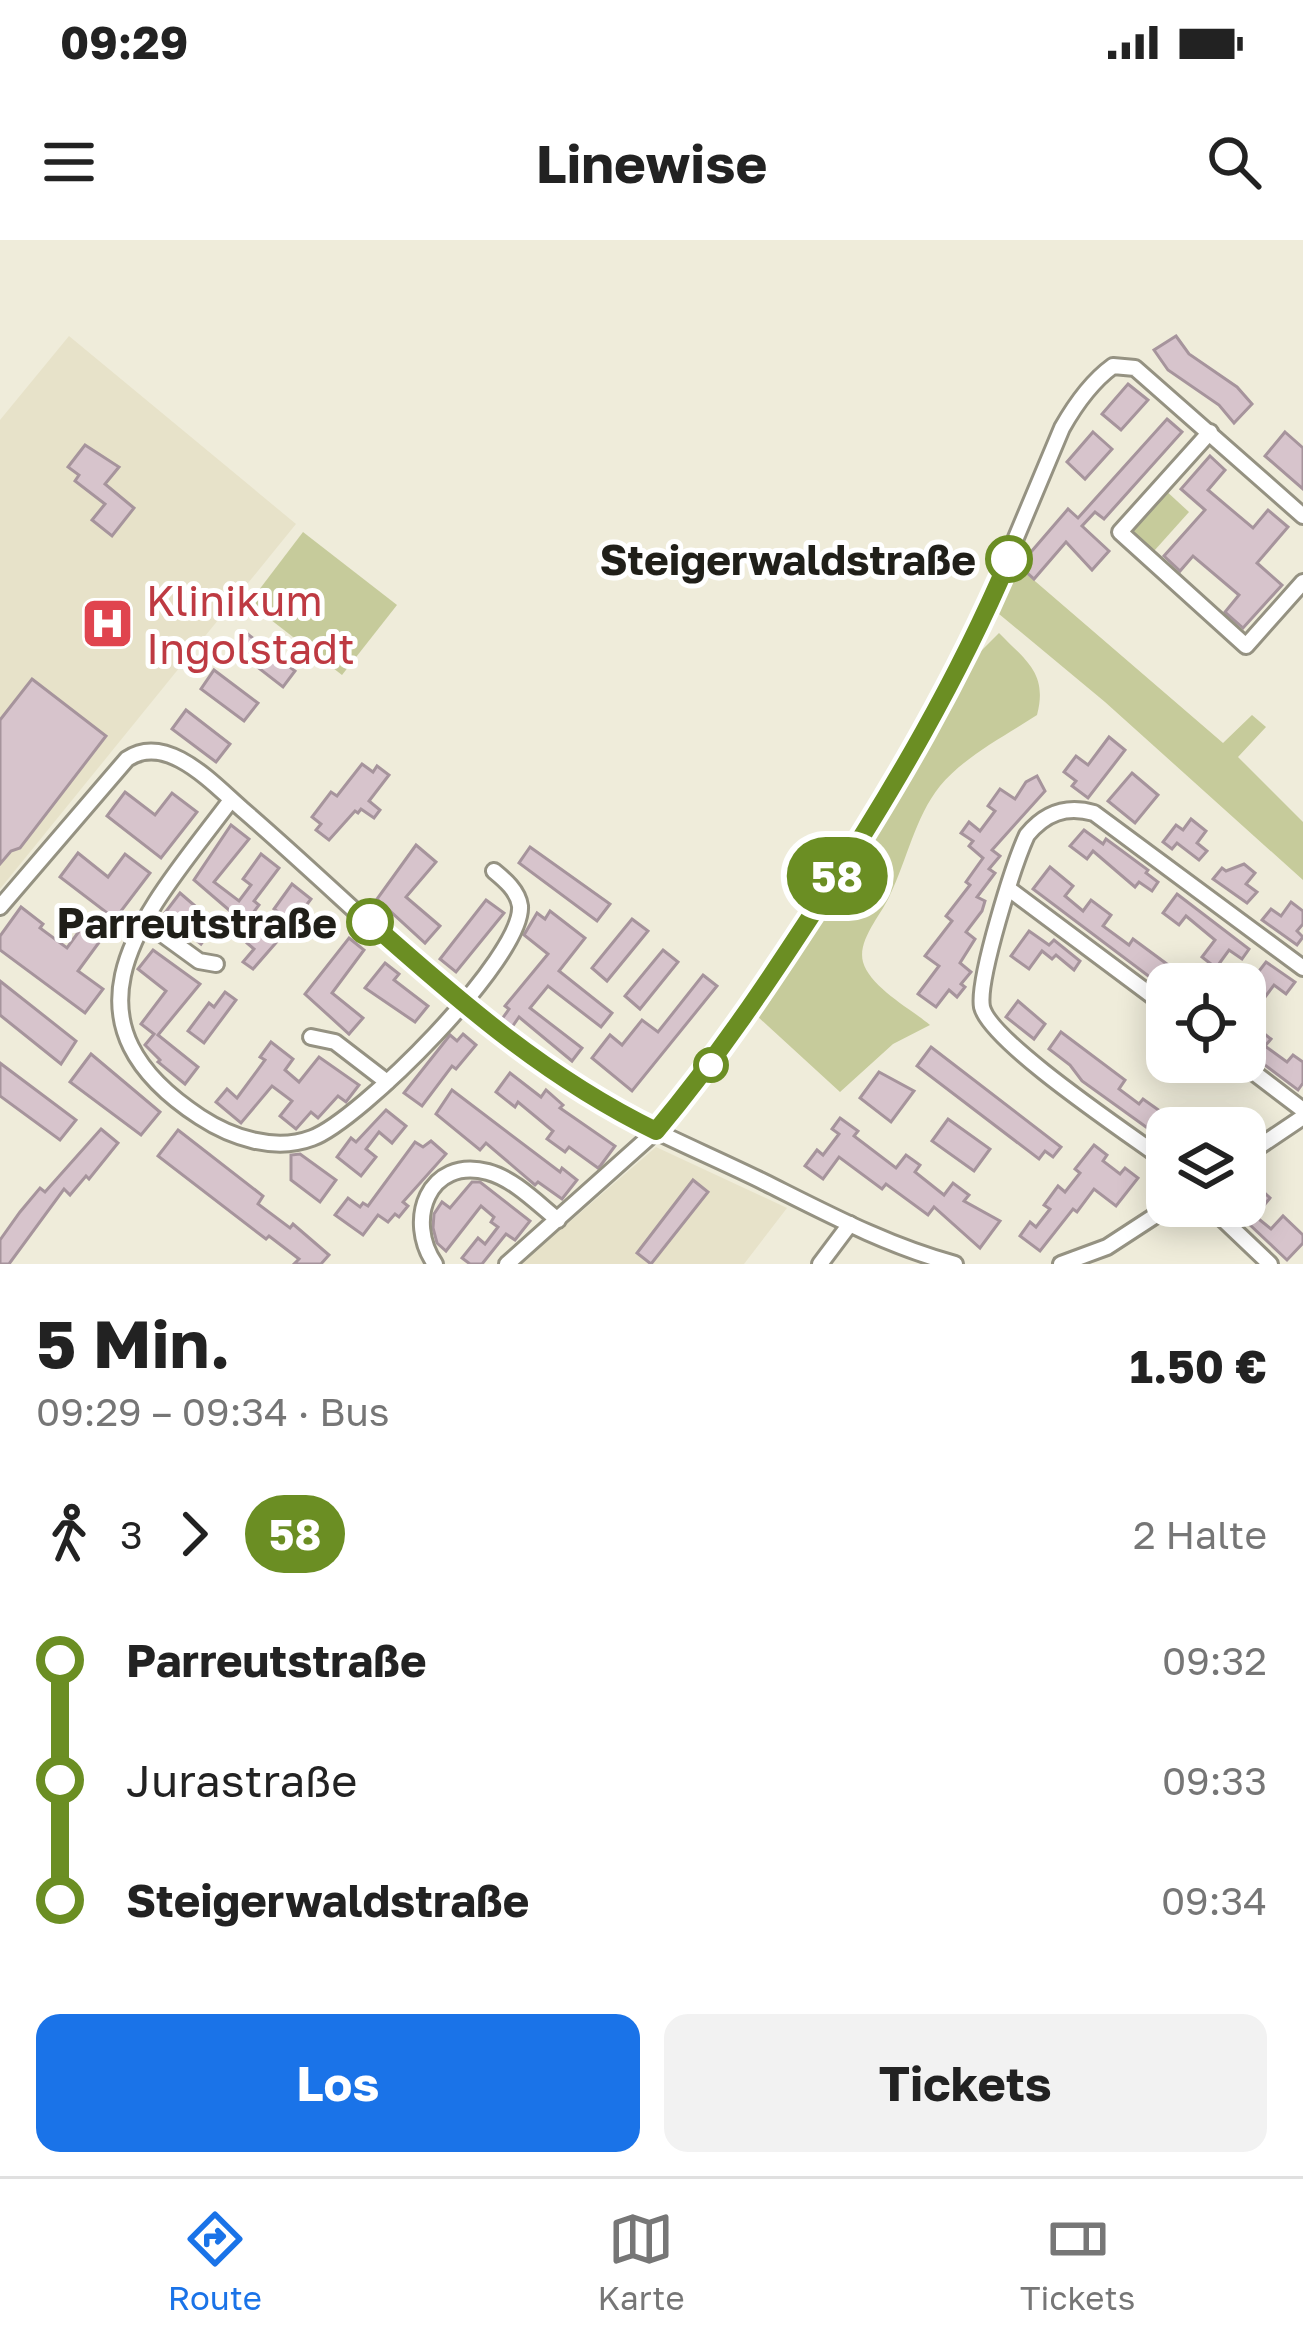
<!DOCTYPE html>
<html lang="de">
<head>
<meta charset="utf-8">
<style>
  :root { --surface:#fff; --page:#f2f2f2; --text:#222; --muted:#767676; --line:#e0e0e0; --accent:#1a73e8 }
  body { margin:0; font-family:"Golos Text",sans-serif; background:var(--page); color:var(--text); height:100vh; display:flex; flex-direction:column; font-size:45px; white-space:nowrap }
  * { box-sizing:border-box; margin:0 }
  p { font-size:39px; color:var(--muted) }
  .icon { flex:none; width:66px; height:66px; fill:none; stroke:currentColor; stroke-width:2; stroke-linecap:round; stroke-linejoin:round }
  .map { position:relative; height:1024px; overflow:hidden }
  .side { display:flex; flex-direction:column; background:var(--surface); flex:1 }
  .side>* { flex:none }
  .badge { padding:0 24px; border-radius:39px; font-size:42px; line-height:78px }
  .buttons { position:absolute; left:1146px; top:723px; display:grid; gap:24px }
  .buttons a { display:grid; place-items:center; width:120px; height:120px; border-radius:24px; background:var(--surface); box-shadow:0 6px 30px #0003; font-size:60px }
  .map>.badge { position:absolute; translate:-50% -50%; box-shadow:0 0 0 6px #fff }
  .legs { display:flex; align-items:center; gap:18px; height:132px; padding:0 36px; font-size:39px }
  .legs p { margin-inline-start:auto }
  .summary { display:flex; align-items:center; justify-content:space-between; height:204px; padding:0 36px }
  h1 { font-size:66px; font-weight:700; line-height:90px }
  .action { display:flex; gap:24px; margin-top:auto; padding:24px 36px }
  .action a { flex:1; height:138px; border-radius:24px; background:var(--accent); color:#fff; font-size:48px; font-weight:700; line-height:138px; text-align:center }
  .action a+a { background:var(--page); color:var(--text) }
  ul { padding:0 36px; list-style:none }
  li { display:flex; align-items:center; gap:42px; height:120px; font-size:45px }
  li i { display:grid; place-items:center; width:18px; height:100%; margin:0 15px; background:currentColor }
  li i::after { content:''; width:30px; height:30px; margin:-15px; border:9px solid; border-radius:50%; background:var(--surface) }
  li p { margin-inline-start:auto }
  li:first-child i { background:linear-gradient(#0000 50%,currentColor 0) }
  li:last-child i { background:linear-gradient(currentColor 50%,#0000 0) }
  .status { display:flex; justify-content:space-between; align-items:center; height:84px; padding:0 60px; background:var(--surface); direction:ltr }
  .status svg { height:33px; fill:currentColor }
  header { display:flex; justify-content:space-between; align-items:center; height:156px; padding:0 36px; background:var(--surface); font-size:54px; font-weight:700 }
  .dock { display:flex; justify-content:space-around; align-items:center; height:168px; border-top:3px solid var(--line); background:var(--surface); font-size:33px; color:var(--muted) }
  .dock a { display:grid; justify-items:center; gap:6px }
  .dock .on { color:var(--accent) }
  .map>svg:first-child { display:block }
  .built { fill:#e7e2c9 }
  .green { fill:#c6cb9b }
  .building { fill:#d7c4cc; stroke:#a6949c; stroke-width:3 }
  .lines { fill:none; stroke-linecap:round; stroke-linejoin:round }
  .minor-casing { stroke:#959282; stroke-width:20 }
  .minor { stroke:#fff; stroke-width:14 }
  .line-1-casing { stroke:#fff; stroke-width:27 }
  .line-1 { stroke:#6b8e23; stroke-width:18 }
  .stop-1-dot { fill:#fff; stroke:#6b8e23; stroke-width:6 }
  .labels { text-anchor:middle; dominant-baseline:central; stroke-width:10; stroke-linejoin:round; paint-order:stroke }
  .stop-label { font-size:42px; font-weight:bold; fill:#201f19; stroke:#fff; text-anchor:end }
  .health-label { font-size:42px; fill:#be3a42; stroke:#fff; text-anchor:start }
</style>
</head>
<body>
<div class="status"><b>09:29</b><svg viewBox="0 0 49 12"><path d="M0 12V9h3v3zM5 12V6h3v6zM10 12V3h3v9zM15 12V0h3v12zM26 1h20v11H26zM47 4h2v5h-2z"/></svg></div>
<header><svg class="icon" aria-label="menu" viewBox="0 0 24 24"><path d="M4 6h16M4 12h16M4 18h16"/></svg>Linewise<svg class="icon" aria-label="search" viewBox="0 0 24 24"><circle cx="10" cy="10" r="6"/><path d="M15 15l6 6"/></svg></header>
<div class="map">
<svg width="1303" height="1024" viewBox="0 0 1303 1024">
  <rect width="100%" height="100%" fill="#efecda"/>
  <g class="built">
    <path d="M69,96L296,284L0,649V180Z"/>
    <path d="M656,907L787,968L744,1024H521Z"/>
  </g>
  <g class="green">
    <path d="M1164,249L1189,272L1154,311L1128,288Z"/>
    <path d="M303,292L397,365L342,435L249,363Z"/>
    <path d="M1015,324L1223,503L1252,475L1266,487L1238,517L1303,582V640L1105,462L993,369Z"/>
    <path d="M999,393C1026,421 1048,433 1037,475C1005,496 965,516 940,546C915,577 907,620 890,655C882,674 857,700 863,722C870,747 911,769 930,785L893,804L840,852L757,776L842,638L906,544L972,420Z"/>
  </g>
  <g class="building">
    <path d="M1176,96L1189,114L1237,147L1252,164L1234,183L1219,165L1168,130L1154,110Z"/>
    <path d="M1128,144L1148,160L1121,190L1102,174Z"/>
    <path d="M1167,179L1182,192L1104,279L1095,272L1082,286L1109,311L1092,330L1066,302L1034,339L1023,329L1029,323L1025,319L1068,269L1078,278Z"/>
    <path d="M1093,192L1112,209L1085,239L1067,222Z"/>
    <path d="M1285,192L1303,208V249L1265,216Z"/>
    <path d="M85,205L119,227L105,244L134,268L112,296L92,280L105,264L75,241L79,235L68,227Z"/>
    <path d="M1210,216L1225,230L1208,250L1253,288L1268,270L1288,287L1257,323L1282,345L1243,388L1225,372L1239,355L1193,316L1180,331L1164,316L1205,270L1181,249Z"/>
    <path d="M245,392L295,431L283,447L233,408Z"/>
    <path d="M214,430L258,463L244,481L201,449Z"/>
    <path d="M32,439L106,496L20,608L11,611L0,624V480Z"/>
    <path d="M186,470L230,504L216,522L172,489Z"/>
    <path d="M1109,497L1125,510L1088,558L1072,546L1076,541L1064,532L1076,516L1088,525Z"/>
    <path d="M362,524L373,532L377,526L389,535L369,561L380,570L374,578L361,569L358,573L355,571L329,600L316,590L321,584L312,577L331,552L337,556Z"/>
    <path d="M1132,533L1158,555L1135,583L1108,561Z"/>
    <path d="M1037,536L1045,551L992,610L1000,616L989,629L995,633L977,657L985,661L982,671L966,692L975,699L960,723L971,732L961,744L965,747L957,757L949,750L936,767L918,754L939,726L925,716L952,681L946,676L970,645L966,642L983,618L969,606L973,601L961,593L969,582L980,591L995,571L988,566L1000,549L1015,559L1026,542Z"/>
    <path d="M125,552L155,575L172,553L197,572L161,618L107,576Z"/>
    <path d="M1191,579L1206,591L1197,603L1207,611L1199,620L1177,603L1172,609L1163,602L1176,585L1183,590Z"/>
    <path d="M231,585L249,599L214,642L239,661L251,645L243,639L261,614L279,628L254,661L259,665L249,678L240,671L236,676L194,640Z"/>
    <path d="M1084,590L1103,604L1106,599L1148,630L1146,633L1158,642L1152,651L1139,642L1135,647L1093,611L1087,619L1070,606Z"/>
    <path d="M416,605L436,622L406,657L440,686L425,703L377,659Z"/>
    <path d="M530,607L610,664L597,681L519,623Z"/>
    <path d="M78,613L108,637L125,614L150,633L115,679L60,637Z"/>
    <path d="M1244,624L1255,633L1246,644L1257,652L1247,663L1213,639L1222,628L1226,631Z"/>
    <path d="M1050,627L1073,646L1065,656L1083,671L1091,660L1111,675L1103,686L1129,705L1133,699L1194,744H1167V750L1033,649Z"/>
    <path d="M292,644L311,659L293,683L274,669Z"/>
    <path d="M180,653L216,684L201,704L164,674Z"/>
    <path d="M1177,654L1249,709L1242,719L1229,710L1216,728L1202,717L1215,700L1186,676L1179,685L1163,673Z"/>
    <path d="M486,660L504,673L456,732L440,719Z"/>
    <path d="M1291,662L1303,671V684L1297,691L1303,697L1297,705L1262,680L1271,669L1281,676Z"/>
    <path d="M21,667L43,684L40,688L67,708L85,683L103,697L78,731L103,749L85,773L0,710V696Z"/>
    <path d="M550,671L585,698L559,731L612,773L601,787L548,746L530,768L582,808L572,821L519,777L512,787L502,779L509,769L505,766L548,714L524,695L537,673L545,679Z"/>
    <path d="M632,679L648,691L607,741L592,728Z"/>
    <path d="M262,683L281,697L253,729L243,722L254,709L247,703Z"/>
    <path d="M1029,691L1049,705L1054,700L1080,721L1074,730L1056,715L1052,719L1042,711L1029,729L1011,716Z"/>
    <path d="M349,698L364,710L332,753L363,778L349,794L305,754Z"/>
    <path d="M153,710L200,744L158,795L198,827L185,844L158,822L160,820L145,805L154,794L141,784L166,751L138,729Z"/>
    <path d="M663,710L678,722L640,769L625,756Z"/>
    <path d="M1266,722L1295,742L1286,754L1274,745L1265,757L1249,744Z"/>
    <path d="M385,723L399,734L394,740L428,766L415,782L365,748Z"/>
    <path d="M703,735L717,746L632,851L592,818L610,795L622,805L642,780L658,792Z"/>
    <path d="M0,741L76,801L61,824L0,775Z"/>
    <path d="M225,752L236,760L204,803L188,791L209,763L214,767Z"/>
    <path d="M1018,761L1045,784L1034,799L1006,777Z"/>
    <path d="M1252,784L1271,799L1265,806L1287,822L1293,815L1303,822V843L1298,850L1245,810V793Z"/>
    <path d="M1061,792L1125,840L1119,849L1139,864L1143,859L1164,874L1158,883L1167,889V902L1082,841L1070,825L1049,809Z"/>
    <path d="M463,794L476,805L456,829L452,826L422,866L404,853L450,795L457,801Z"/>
    <path d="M271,802L293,819L285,830L299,842L319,817L359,845L346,862L338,856L318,878L311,872L296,889L280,876L292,861L272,846L241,883L216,862L227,849L237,858L265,820L260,817Z"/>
    <path d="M931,807L1061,907L1053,917L1045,911L1039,919L917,826Z"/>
    <path d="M91,814L160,872L141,895L70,842Z"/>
    <path d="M0,823L76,880L60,900L0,856Z"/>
    <path d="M879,832L914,851L891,882L860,858Z"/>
    <path d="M510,833L541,857L546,850L563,865L560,868L615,906L601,925L598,928L569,907L565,912L547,899L553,891L518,862L515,867L496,852Z"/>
    <path d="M452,850L560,932L562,928L577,940L562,959L538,942L535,945L486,903L480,910L436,874Z"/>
    <path d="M386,870L406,886L392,903L379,892L366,909L376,917L361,936L337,917L351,898L356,902Z"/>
    <path d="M840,878L858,891L854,896L896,928L906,915L920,925L915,932L944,955L953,943L969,955L964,961L1000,981L980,1008L934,967L928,975L886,944L882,949L839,917L823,939L805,926L817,910L823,915L839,894L832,889Z"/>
    <path d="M948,879L990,909L974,931L932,901Z"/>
    <path d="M101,889L118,903L89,939L86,936L70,955L64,949L9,1024H0V1000L20,972L40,948L45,952Z"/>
    <path d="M178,890L263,956L258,964L290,988L293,984L329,1015L321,1024H294L299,1019L269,996L266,999L158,916Z"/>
    <path d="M431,901L446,914L403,962L408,966L399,977L395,974L388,982L378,975L363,995L335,975L348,958L360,967L363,963L368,966L415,902L423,907Z"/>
    <path d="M1094,905L1107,915L1103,921L1120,934L1125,928L1138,938L1116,966L1094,949L1077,972L1073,969L1040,1011L1020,996L1030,982L1036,987L1050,969L1044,965L1058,946L1065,952L1080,933L1075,929Z"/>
    <path d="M300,914L336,940L320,962L291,940V915Z"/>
    <path d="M693,940L708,952L651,1024L637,1013Z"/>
    <path d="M472,942H480L530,981L515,1000L506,994L482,1024H470L462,1018L478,998L485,1004L498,987L491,982L494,977L481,966L446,1011L437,1003L433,988L434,974L442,962L450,968Z"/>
    <path d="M1254,943L1270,958L1255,976L1271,989L1283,976L1303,995V1003L1287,1020L1230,966H1245V953Z"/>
  </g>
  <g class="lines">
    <defs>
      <g id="minor">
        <path d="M1210,192L1120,292L1246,406L1303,342"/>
        <path d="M231,560C151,667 44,775 200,877C232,898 275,912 312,898C359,881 524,717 520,666C518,651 505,640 494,631"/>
        <path d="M1009,649L1167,767"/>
        <path d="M0,667L127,519C167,492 213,544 242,569C349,661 449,767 569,844C630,883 699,910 764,942C826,973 888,1006 955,1024"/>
        <path d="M144,681L199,721L216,724"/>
        <path d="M311,797L335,802L387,842"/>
        <path d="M1240,822L1303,870"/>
        <path d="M1245,916L1303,877"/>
        <path d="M1167,922C1132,896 990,802 982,767C977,740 1014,623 1027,595C1045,573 1066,565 1094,573L1303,728"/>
        <path d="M1209,966L1270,1024"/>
        <path d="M435,1024C405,981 428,916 488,932C514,939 537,963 558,980"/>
        <path d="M507,1024L656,891L756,763L881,568L971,405L1062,188C1075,165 1091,142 1113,126L1135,128L1303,276"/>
        <path d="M820,1024L850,984"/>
        <path d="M1061,1024L1107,1007L1170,966"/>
      </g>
    </defs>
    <use href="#minor" class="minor-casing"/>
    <use href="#minor" class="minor"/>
  </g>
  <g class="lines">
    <defs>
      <path id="line-1" d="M370,682C460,762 547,838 656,891C720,814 768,742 822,659C893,550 958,439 1009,319"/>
    </defs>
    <use href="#line-1" class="line-1-casing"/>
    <use href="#line-1" class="line-1"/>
  </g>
  <defs>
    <symbol id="hospital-square" viewBox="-11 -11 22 22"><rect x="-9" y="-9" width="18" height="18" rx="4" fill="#e0444e" stroke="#fff"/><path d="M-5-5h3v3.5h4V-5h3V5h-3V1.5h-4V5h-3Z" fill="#fff"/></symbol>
  </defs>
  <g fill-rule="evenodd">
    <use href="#hospital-square" x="78" y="354" width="59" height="59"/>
  </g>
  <g class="stop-1-dot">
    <circle cx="1009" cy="319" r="21"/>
    <circle cx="370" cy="682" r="21"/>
    <circle cx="711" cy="825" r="15"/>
  </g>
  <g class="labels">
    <g class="stop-label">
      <text x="976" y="319">Steigerwaldstraße</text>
      <text x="337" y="682">Parreutstraße</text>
    </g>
    <g class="health-label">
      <text x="146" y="360">Klinikum<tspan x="146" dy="48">Ingolstadt</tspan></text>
    </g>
  </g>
</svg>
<div class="buttons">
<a><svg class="icon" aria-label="locate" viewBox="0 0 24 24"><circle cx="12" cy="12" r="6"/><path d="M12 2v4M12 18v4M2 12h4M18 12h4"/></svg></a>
<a><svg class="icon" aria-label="layers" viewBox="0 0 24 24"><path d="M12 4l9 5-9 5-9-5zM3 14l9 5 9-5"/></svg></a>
</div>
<b class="badge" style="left:837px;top:636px;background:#6b8e23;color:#fff">58</b>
</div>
<section class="side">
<div class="summary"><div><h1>5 Min.</h1><p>09:29 – 09:34 · Bus</p></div><b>1.50 €</b></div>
<div class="legs"><svg class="icon" aria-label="walk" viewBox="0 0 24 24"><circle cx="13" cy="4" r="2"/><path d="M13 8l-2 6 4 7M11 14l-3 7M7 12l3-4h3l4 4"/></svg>3<svg class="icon" aria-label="forward" viewBox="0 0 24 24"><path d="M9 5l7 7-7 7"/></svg><b class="badge" style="background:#6b8e23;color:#fff">58</b><p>2 Halte</p></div>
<ul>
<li><i style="color:#6b8e23"></i><b>Parreutstraße</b><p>09:32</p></li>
<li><i style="color:#6b8e23"></i><span>Jurastraße</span><p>09:33</p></li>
<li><i style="color:#6b8e23"></i><b>Steigerwaldstraße</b><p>09:34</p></li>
</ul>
<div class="action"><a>Los</a><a>Tickets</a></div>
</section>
<nav class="dock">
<a class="on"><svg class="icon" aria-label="directions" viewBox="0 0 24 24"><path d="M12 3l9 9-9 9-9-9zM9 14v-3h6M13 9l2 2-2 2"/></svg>Route</a>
<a><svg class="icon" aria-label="map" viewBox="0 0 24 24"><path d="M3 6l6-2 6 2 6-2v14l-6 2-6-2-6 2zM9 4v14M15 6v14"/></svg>Karte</a>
<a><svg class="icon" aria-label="tickets" viewBox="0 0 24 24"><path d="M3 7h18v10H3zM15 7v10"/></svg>Tickets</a>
</nav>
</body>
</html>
